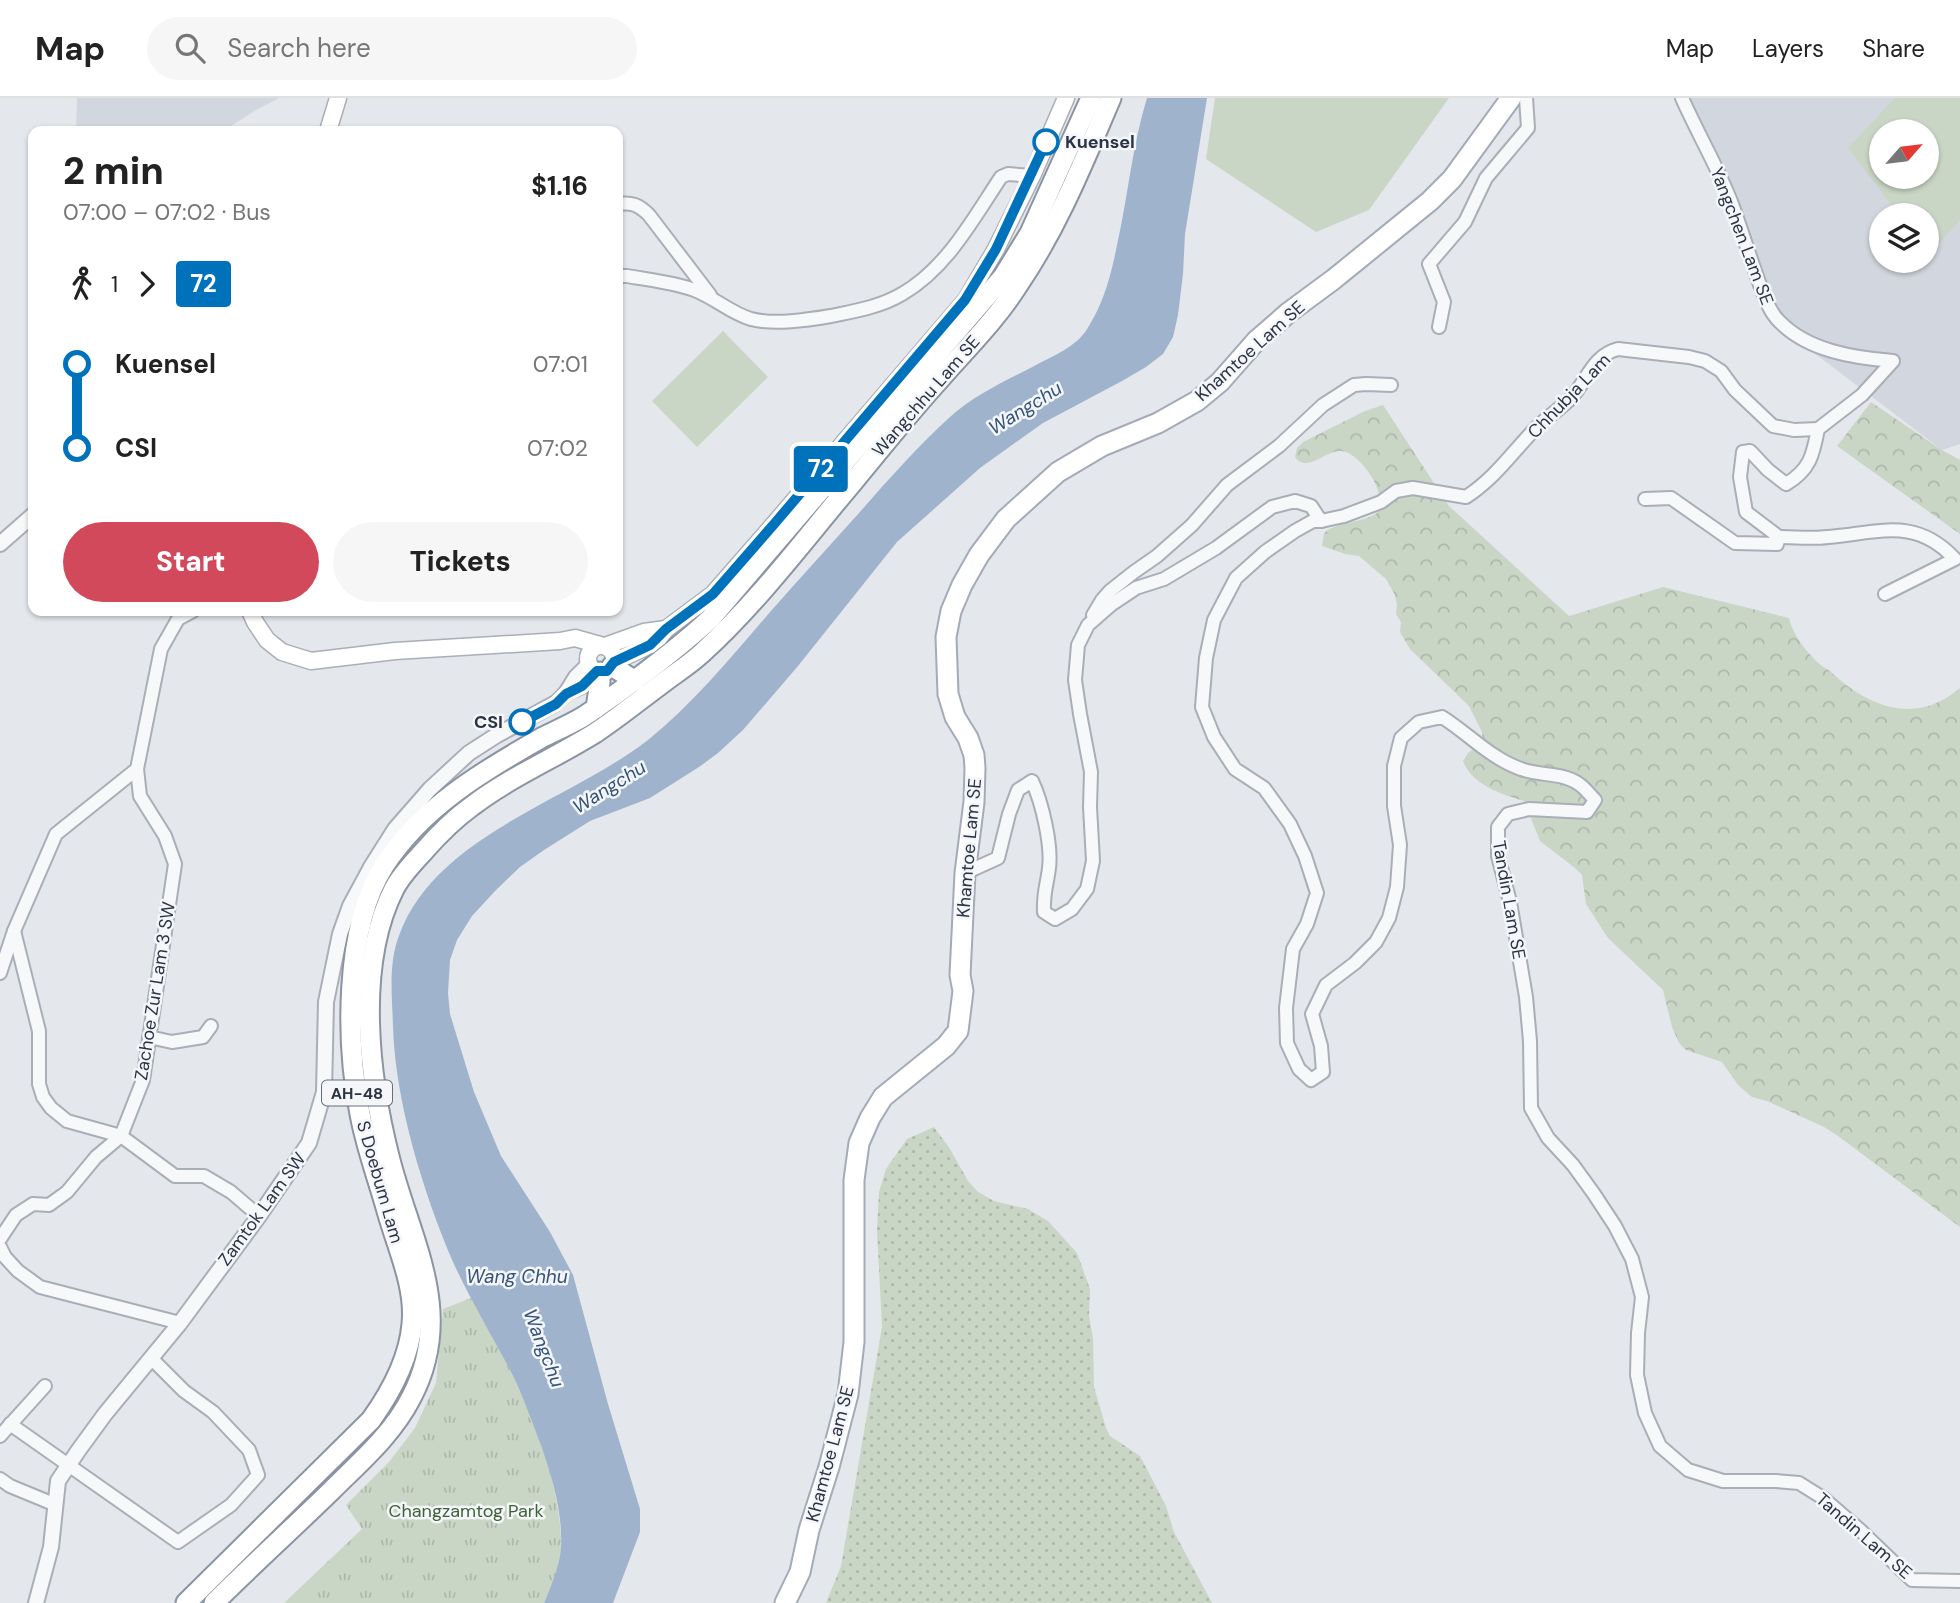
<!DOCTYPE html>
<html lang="en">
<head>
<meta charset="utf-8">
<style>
  :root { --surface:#fff; --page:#f6f6f6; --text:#222; --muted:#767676; --line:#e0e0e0; --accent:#d1495b }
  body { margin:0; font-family:"DM Sans",sans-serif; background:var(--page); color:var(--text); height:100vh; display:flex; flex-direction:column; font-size:26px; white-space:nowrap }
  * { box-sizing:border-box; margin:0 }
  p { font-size:23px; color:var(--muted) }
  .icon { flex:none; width:38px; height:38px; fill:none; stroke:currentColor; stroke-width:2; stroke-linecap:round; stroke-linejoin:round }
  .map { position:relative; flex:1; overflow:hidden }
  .panel { position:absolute; left:28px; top:28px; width:595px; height:490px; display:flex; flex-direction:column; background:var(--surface); border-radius:14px; box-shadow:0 2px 5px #0004 }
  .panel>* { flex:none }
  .badge { padding:0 14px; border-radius:5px; font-size:24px; line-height:46px }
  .needle { width:46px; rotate:62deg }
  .buttons { position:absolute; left:1869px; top:21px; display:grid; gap:14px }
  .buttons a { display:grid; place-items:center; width:70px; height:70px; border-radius:50%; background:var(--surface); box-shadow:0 2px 5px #0004; font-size:35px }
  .map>.badge { position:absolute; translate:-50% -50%; box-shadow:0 0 0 4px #fff }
  .legs { display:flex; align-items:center; gap:10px; height:77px; padding:0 35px; font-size:23px }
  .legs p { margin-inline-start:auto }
  .headline { display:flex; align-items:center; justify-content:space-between; height:119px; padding:0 35px }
  h1 { font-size:38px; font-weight:800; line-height:52px }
  .button { display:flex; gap:14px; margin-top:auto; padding:14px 35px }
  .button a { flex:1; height:80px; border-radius:42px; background:var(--accent); color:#fff; font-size:28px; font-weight:800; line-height:80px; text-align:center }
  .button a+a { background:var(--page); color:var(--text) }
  ul { padding:0 35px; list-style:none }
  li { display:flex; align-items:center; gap:24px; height:84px; font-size:26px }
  li i { display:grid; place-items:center; width:10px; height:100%; margin:0 9px; background:currentColor }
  li i::after { content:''; width:18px; height:18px; margin:-9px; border:5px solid; border-radius:50%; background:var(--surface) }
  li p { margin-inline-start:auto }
  li:first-child i { background:linear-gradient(#0000 50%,currentColor 0) }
  li:last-child i { background:linear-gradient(currentColor 50%,#0000 0) }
  header { display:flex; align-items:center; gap:42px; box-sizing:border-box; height:98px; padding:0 35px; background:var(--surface); border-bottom:2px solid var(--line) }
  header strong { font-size:33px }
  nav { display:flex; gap:38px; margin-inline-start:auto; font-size:24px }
  .search { width:490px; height:63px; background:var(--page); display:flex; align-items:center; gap:18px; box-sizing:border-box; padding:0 24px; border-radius:38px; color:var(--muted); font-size:26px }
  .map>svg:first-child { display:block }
  .built { fill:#d2d6de; fill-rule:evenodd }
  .grass { fill:url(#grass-dots) }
  .forest { fill:url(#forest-crowns) }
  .park { fill:url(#park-tufts) }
  .pitch { fill:#c9d6c5; fill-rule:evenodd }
  .water { fill:#9fb4cc }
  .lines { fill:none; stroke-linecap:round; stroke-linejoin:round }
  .minor-casing { stroke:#a9aeb7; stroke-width:16 }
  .tertiary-casing { stroke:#a9aeb7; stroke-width:18 }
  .secondary-casing { stroke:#a9aeb7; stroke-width:19 }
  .primary-casing { stroke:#a3abb8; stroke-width:23 }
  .trunk-casing { stroke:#8b94a3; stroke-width:23 }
  .minor { stroke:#f7f8fa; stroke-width:12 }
  .tertiary { stroke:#f7f8fa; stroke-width:14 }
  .secondary { stroke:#fff; stroke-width:16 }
  .primary { stroke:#fff; stroke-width:19 }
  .trunk { stroke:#fff; stroke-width:19 }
  .line-1-casing { stroke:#fff; stroke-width:16 }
  .line-1 { stroke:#0072bc; stroke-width:10 }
  .stop-1-dot { fill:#fff; stroke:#0072bc; stroke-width:3.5 }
  .labels { text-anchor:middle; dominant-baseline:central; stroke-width:5; stroke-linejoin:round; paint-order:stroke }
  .shield { fill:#f4f6f9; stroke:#676e7b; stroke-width:2 }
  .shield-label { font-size:16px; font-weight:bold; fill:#2b3445 }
  .stop-label { font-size:18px; font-weight:bold; fill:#2b3445; stroke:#f4f6f9; text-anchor:start }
  .street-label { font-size:18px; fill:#2b3445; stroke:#f4f6f9 }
  .park-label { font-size:18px; fill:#3f6138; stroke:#f4f6f9 }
  .water-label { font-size:19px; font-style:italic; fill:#34527a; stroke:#f4f6f9 }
</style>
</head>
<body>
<header>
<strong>Map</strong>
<div class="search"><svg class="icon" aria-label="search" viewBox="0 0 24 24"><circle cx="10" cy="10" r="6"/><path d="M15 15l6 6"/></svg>Search here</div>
<nav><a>Map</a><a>Layers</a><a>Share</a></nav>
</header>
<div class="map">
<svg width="1960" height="1505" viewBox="0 0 1960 1505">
  <defs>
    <pattern id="grass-dots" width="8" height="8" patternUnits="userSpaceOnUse" patternTransform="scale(1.75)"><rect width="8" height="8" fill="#c9d6c5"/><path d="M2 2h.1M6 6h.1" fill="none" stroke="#adb8ab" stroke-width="1.8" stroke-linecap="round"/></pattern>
    <pattern id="forest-crowns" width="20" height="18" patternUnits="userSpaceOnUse" patternTransform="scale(1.75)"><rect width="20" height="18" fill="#c9d6c5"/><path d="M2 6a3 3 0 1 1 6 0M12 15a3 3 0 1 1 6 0" fill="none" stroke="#adb8ab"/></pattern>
    <pattern id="park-tufts" width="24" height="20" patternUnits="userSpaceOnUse" patternTransform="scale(1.75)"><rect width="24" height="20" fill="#c9d6c5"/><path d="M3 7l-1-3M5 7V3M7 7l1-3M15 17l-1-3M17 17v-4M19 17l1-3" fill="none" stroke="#adb8ab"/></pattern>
  </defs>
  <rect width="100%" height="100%" fill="#e4e7ec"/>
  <g class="built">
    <path d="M77,0H279L256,12L223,33H76Z"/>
    <path d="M1675,0H1960V346L1942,352L1772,223L1721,89ZM1881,33H1927V79H1881ZM1881,117H1927V163H1881Z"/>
  </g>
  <path class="grass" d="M934,1029L950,1051L968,1083L978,1094L994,1103L1028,1111L1048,1123L1077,1155L1090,1191L1089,1218L1093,1240L1094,1289L1106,1330L1110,1338L1140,1358L1166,1408L1174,1434L1212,1505H826L841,1468L882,1229L877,1132L879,1094L886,1071L907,1041Z"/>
  <g class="forest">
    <path d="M1871,304L1942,352L1960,362V436L1837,348Z"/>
    <path d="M1383,307L1449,408L1569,518L1663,489L1789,520C1793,538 1808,556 1822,568C1824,570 1828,571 1831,574C1868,609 1916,628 1960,590V1129L1838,1038L1824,1029L1767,1003L1752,999L1738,987L1722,964L1686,952L1679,945L1672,929L1663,892L1608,840L1586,806L1582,777L1575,770L1540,743L1524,703C1501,696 1472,687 1463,663L1468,655L1475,650L1484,651L1482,634L1469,608L1410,551L1400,534L1401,524L1396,516L1397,507L1395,497L1386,481L1359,458L1345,456L1322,448L1324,435C1340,422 1361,426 1377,415C1378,409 1379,403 1379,398C1378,383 1357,354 1341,353C1325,352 1307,376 1295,359L1297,350L1303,344L1365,313Z"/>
  </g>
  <path class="park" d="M471,1200C508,1266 547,1336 558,1412C560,1425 562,1440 561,1454C559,1472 550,1489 544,1505H284L362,1431L346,1407L389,1364L415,1330L436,1285L443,1211Z"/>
  <g class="pitch">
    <path d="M1215,0H1449L1369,112L1316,134L1206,61Z"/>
    <path d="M1895,0H1960V122L1929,157L1927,154V117H1899L1848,50ZM1881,33H1927V79H1881Z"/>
    <path d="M723,233L768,279L697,349L652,303Z"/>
  </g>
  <path class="water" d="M1147,0H1207L1185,136L1183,176L1178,217L1173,239L1163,256L1146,269L1122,283L1043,325L980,370L897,444L798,568L743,632L718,655L699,669L650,700L590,723L544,752L520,769L496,792L472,818L457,842L450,862L448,895L450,916L474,994L501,1058L550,1134L573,1177L608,1306L640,1411V1434L613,1505H544C551,1488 559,1470 561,1451C563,1417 553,1382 542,1350C532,1324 523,1297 510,1272C491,1236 470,1201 453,1164C423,1094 395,1003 393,928C392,897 388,864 400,835C437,737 571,702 648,642C695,604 732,558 771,513C800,480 830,447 859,415C888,382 917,349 950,319C975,296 1008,282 1038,266C1051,259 1067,252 1078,242C1085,236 1090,226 1094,219C1106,197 1112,172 1117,147C1128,99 1132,48 1147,0Z"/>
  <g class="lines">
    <defs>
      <g id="minor">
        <path d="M618,106C632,104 639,107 649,117L710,197"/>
        <path d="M618,178H627C649,182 679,185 699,194C717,202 733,216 751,221C775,227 807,222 831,218C855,213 880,209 902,196C947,170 973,121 1001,79L1008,76L1032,78"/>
        <path d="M1439,229L1444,204L1429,166L1465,124L1486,80L1528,30L1526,0"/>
        <path d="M1645,401L1671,400L1735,445L1777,446L1779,439L1746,414L1740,379L1743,354L1750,353L1768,372L1786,386C1810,372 1813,357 1818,331L1862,297L1893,263C1855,260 1808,253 1780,224C1770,215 1765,200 1760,187C1750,160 1742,133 1732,106C1718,70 1698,36 1682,0"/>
        <path d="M1321,423L1344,418L1381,404L1396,393L1413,390L1466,399C1495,380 1511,356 1534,332C1546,320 1560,311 1571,300C1587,283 1593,257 1618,251L1689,259L1705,263L1721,273L1735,292L1773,328L1794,332L1818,331"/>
        <path d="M1779,439C1795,439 1812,441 1828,439C1879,435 1915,418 1955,461L1885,496"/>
        <path d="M1093,517L1102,502L1110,493L1134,474L1157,458L1192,427L1227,387L1279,348L1323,307L1354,287L1366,286L1391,287"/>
        <path d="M965,775L998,760L1009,716L1018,692L1032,683C1042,704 1052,747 1049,770C1047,787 1043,795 1044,814L1055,821L1072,811L1087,791L1093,763L1090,709L1091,674L1080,616L1075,582L1078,547L1088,527L1112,506L1136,490L1164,481L1216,450L1272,409L1295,403L1311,408L1321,423H1313L1295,433L1265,454L1236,480L1214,522L1206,560L1202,609L1214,639L1235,671L1264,690L1290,726L1305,758L1317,795L1307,826L1293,851L1286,910L1287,945L1299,971L1311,982L1323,974L1321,948L1312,916L1326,887L1355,865L1376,844L1389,820L1397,789L1400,747L1394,708V668L1401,640L1419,624L1442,619C1469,636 1490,660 1521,671C1539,678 1562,674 1579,686C1585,690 1590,697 1595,702L1587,714L1529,711L1508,716L1498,729V758L1510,804L1526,899L1530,943L1531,1010L1548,1040L1573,1067L1594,1096L1615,1128L1632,1161L1642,1199L1638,1235L1637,1277L1645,1315L1660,1348L1688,1372L1723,1383H1776L1799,1385L1823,1400L1860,1432L1912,1482L1960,1483"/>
        <path d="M14,833L39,933V986L43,999L51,1010L67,1023L121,1038L175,1078H204L231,1094L259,1118"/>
        <path d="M0,875L14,833L56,736L137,671L161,551L178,521L193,513"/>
        <path d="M149,939L172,944L203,939L211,928"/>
        <path d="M0,1141L16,1117L33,1106L49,1107L67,1094L96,1059L121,1038L143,982L175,766L165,738L140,698L137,671"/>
        <path d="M0,1149L5,1159L18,1173L40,1189L180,1225"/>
        <path d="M10,1326L178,1444L231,1407L258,1377L249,1352L213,1314L184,1293L151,1260"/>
        <path d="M0,1338L45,1288"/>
        <path d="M0,1381L10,1388L56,1407"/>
      </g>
      <g id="tertiary">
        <path d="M0,446L33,417"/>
        <path d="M566,595L582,588L597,573"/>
        <path d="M36,1505L51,1449L58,1383L78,1353L105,1316L180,1225L259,1118L309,1045L324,994L326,904L340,836L350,808L371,769L395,731L430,691L469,655L497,637L556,605L566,595L576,579L589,566"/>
      </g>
      <g id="secondary">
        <path d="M328,33L338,0"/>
        <path d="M250,513L255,524L267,542L282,554L311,563L395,553L560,543L575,540L600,547"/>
        <circle cx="601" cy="561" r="13"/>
        <path d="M605,548L644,534L666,531"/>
        <path d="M614,564L650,547L659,540L666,531L713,496L775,425L966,202L996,151L1032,78L1066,0"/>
      </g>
      <path id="primary" d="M785,1505L800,1474L809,1432L829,1369L848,1296L854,1244V1082L859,1045L870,1020L883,999L946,948L958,933L963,893L960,877L965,775L974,704L975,670L974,657L968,640L955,619L948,596L946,539L951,513L962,487L979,457L1006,421L1058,374L1102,348L1158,325L1197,303L1220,284L1256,243L1288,215L1334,181L1430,103L1452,81L1511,0"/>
      <g id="trunk">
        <path d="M612,568L635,583"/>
        <path d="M596,610L600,584V574"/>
        <path d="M186,1505L371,1322C391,1294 409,1262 412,1226C416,1189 397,1149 387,1113C378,1081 366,1049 360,1016C346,945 344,831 384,768C422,709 483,673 543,639C555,633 569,627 581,620C593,613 604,604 616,596C649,572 681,548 711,520L1003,179L1030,135L1091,0"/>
        <path d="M214,1505C252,1467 292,1431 331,1393C360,1364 392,1337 411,1300C456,1215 411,1144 390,1062C369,981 355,868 394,791C401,777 413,765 424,753C438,737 454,721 472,708C510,679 555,660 595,635C619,619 641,601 664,584C676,575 690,566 702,555C758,504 804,442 853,384C881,350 909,315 939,282C966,251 996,222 1018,187C1058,128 1083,65 1111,0"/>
      </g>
    </defs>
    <use href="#minor" class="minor-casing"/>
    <use href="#tertiary" class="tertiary-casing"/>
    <use href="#secondary" class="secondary-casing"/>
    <use href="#primary" class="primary-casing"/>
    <use href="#trunk" class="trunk-casing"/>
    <use href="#minor" class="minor"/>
    <use href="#tertiary" class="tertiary"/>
    <use href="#secondary" class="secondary"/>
    <use href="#primary" class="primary"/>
    <use href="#trunk" class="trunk"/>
  </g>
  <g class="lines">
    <defs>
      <path id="line-1" d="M522,624L556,606L566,596L582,588L597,573H607L614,564L650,547L666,531L713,496L775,425L965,202L996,151L1046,44"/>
    </defs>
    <use href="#line-1" class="line-1-casing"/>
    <use href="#line-1" class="line-1"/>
  </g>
  <g class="stop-1-dot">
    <circle cx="1046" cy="44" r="12"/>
    <circle cx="522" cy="624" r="12"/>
  </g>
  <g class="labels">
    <rect class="shield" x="322" y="982.5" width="70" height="25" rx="5"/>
    <g class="shield-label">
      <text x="357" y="995">AH-48</text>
    </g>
    <g class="stop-label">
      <text x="1065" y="44">Kuensel</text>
      <text x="503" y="624" text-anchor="end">CSI</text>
    </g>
    <g class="street-label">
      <text transform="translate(1742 138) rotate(69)">Yangchen Lam SE</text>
      <text transform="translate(1250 253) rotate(-42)">Khamtoe Lam SE</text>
      <text transform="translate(926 298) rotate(-49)">Wangchhu Lam SE</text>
      <text transform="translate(1569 298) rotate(-46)">Chhubja Lam</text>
      <text transform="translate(969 750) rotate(-85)">Khamtoe Lam SE</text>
      <text transform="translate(1509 802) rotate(80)">Tandin Lam SE</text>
      <text transform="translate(155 893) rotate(-81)">Zachoe Zur Lam 3 SW</text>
      <text transform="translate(380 1084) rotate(74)">S Doebum Lam</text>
      <text transform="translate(262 1111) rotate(-54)">Zamtok Lam SW</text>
      <text transform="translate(830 1356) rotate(-75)">Khamtoe Lam SE</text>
      <text transform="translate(1864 1438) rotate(41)">Tandin Lam SE</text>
    </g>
    <g class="park-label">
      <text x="466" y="1413">Changzamtog Park</text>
    </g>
    <g class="water-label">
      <text transform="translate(1025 310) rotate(-32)">Wangchu</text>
      <text transform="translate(609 689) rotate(-32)">Wangchu</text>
      <text x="517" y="1178">Wang Chhu</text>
      <text transform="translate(544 1250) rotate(69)">Wangchu</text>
    </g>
  </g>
</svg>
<div class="buttons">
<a><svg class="needle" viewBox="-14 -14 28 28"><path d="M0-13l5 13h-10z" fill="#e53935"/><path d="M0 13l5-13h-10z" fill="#767676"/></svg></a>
<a><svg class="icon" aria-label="layers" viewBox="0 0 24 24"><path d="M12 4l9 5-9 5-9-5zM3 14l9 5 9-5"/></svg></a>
</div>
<b class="badge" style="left:821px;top:371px;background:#0072bc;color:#fff">72</b>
<section class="panel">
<div class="headline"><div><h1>2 min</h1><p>07:00 – 07:02 · Bus</p></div><b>$1.16</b></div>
<div class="legs"><svg class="icon" aria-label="walk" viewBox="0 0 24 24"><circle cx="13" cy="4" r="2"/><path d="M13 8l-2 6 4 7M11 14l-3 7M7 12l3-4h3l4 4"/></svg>1<svg class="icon" aria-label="forward" viewBox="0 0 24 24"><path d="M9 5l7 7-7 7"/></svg><b class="badge" style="background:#0072bc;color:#fff">72</b></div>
<ul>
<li><i style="color:#0072bc"></i><b>Kuensel</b><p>07:01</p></li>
<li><i style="color:#0072bc"></i><b>CSI</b><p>07:02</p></li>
</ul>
<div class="button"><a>Start</a><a>Tickets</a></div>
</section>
</div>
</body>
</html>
